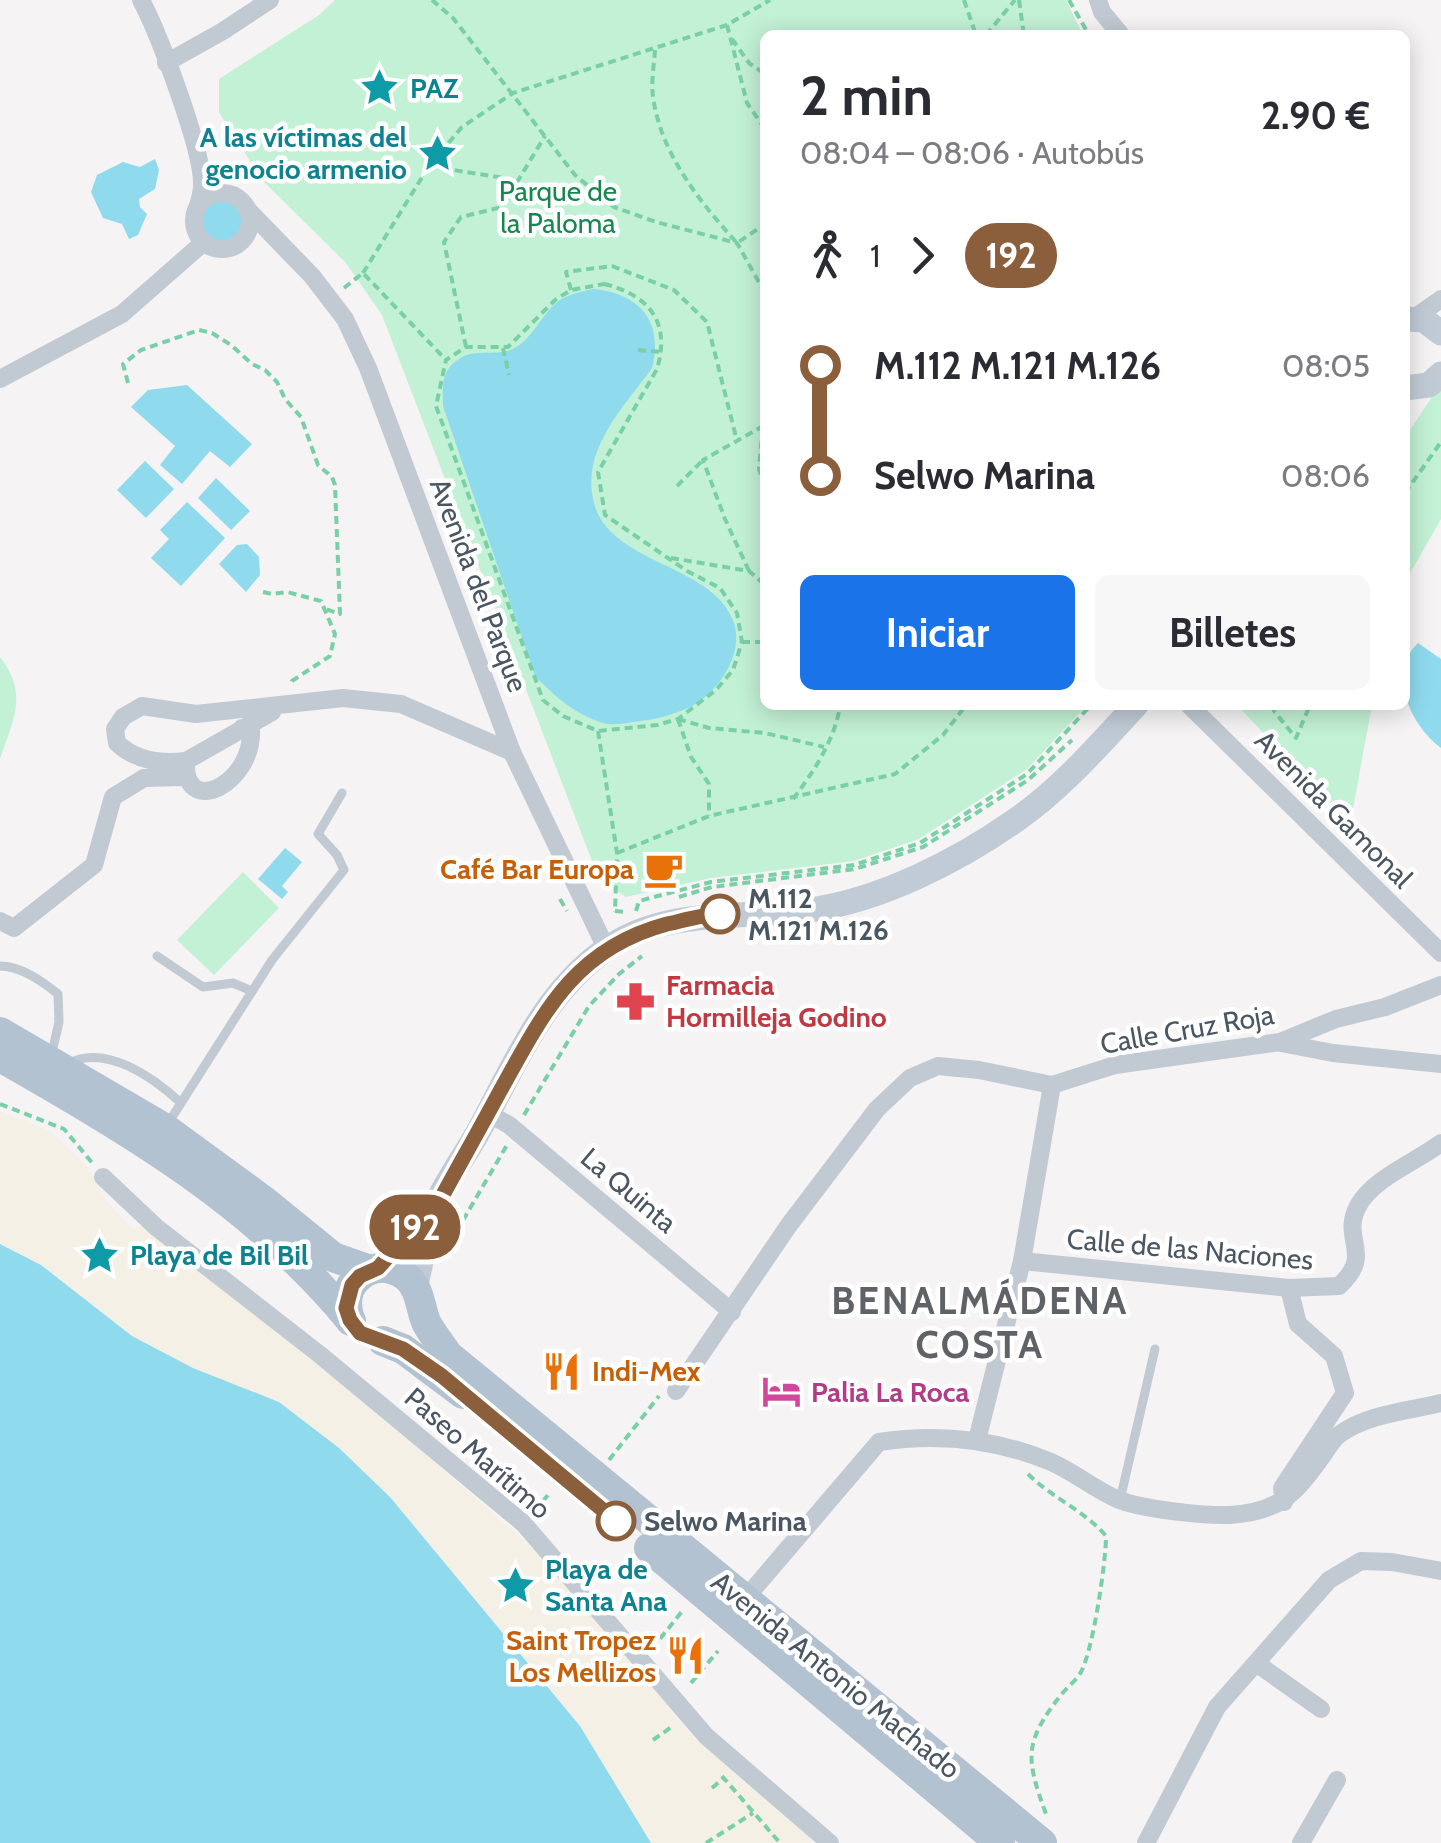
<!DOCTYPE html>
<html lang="es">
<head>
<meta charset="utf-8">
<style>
  :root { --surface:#fff; --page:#f7f7f7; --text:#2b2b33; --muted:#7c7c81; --accent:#1a73e8 }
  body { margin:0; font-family:Cabin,sans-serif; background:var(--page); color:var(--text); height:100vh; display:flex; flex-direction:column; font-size:38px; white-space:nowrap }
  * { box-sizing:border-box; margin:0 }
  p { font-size:32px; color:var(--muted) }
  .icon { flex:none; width:55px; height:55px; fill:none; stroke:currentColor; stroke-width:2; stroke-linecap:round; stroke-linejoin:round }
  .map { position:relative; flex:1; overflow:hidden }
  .details { position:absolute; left:760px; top:30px; width:650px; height:680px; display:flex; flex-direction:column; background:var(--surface); border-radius:15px; box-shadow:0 5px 25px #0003 }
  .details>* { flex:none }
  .badge { padding:0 20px; border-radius:32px; font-size:35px; line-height:65px }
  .map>.badge { position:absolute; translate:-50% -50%; box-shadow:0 0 0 5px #fff }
  .legs { display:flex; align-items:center; gap:15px; height:110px; padding:0 40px; font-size:32px }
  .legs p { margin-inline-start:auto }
  .overview { display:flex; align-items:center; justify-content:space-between; height:170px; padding:0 40px }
  h1 { font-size:55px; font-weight:700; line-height:75px }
  .action { display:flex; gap:20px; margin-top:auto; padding:20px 40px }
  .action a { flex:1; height:115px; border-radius:15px; background:var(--accent); color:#fff; font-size:40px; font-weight:700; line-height:115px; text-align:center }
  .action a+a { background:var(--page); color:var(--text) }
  ul { padding:0 40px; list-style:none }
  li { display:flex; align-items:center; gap:35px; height:110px; font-size:38px }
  li i { display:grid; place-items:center; width:15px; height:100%; margin:0 12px; background:currentColor }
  li i::after { content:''; width:25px; height:25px; margin:-12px; border:8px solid; border-radius:50%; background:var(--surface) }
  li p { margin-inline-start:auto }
  li:first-child i { background:linear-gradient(#0000 50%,currentColor 0) }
  li:last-child i { background:linear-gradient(currentColor 50%,#0000 0) }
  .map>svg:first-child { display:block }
  .green { fill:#c3f1d5 }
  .sand { fill:#f5f0e5 }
  .water { fill:#90daee }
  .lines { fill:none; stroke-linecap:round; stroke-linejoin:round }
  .path { stroke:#7ad0a6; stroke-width:4; stroke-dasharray:8 5; stroke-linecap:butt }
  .lane { stroke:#c1cad2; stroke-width:9 }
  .street { stroke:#c1cad2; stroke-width:18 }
  .secondary { stroke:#c1cbd6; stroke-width:25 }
  .primary { stroke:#b3c2d1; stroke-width:30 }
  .line-1-casing { stroke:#fff; stroke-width:22 }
  .line-1 { stroke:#8b5e3c; stroke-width:15 }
  .stop-1-dot { fill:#fff; stroke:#8b5e3c; stroke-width:5 }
  .labels { text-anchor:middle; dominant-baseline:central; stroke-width:9; stroke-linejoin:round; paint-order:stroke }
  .culture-label { font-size:28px; font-weight:bold; fill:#0d838f; stroke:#fff; text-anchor:start }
  .park-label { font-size:28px; fill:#17864f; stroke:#fff }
  .street-label { font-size:28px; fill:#4a5661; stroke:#fff }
  .food-label { font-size:28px; font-weight:bold; fill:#c56008; stroke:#fff; text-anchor:end }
  .stop-label { font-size:28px; font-weight:bold; fill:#4a5661; stroke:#fff; text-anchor:start }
  .health-label { font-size:28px; font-weight:bold; fill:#be3a42; stroke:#fff; text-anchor:start }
  .hotel-label { font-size:28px; font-weight:bold; fill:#b23c85; stroke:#fff; text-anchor:start }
  .district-label { font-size:38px; font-weight:bold; letter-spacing:2.5px; fill:#5f6368; stroke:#fff }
</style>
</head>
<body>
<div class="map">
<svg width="1441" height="1843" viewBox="0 0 1441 1843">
  <rect width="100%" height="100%" fill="#f5f3f3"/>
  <g class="green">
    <path d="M335,0H1066L1083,35H765V705H1087L1027,769L919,839L854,861L711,878L626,897L599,879L382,315L346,263L262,180L219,112V79L319,15Z"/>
    <path d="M1441,384V519L1405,582V437Z"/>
    <path d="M0,657C29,694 13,720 0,759Z"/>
    <path d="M1237,705H1372L1350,825Z"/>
    <path d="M243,872L279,908L214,975L177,940Z"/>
  </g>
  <path class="sand" d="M0,1111L50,1131L86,1165L107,1202L134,1230L141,1225L334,1374L547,1561L693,1737L807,1833L812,1843H651L580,1726L390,1497L193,1368L132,1336L41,1265L0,1244Z"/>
  <g class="water">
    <path d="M155,159L159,170L155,189L139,199L140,207L147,214L138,235L129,239L122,224L103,218L91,192L97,175L123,162L140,167Z"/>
    <circle cx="222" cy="222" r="22"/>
    <path d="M593,289C639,293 664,321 652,368C624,407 580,450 594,503C610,565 715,564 734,623C744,654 719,691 692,706C674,715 653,720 633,722C624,723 613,726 603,723C574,714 556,697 535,676L443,406C443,394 441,379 449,368C467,346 486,356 507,351C529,346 540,316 557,302C568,294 580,292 593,289Z"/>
    <path d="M187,385L252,444L230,467L210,451L182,484L160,465L175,446L131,407L148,390Z"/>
    <path d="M145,461L174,489L146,518L117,490Z"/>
    <path d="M216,478L250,511L231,530L198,498Z"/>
    <path d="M187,502L225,538L181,586L151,558L169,539L160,530Z"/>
    <path d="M247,544L259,557L260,575L246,592L219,564L237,545Z"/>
    <path d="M1418,643L1441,659V748C1411,726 1386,673 1418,643Z"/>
    <path d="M285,848L302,862L282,886L288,892L282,899L258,879Z"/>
    <path d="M0,1244L41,1265L132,1336L193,1368L279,1402L339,1448L390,1497L580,1726L651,1843H0Z"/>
  </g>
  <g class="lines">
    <g class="path">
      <path d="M432,0L453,18L575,175L614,207L656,222L737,243L765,293"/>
      <path d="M964,0L976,35"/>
      <path d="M1019,0L1024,35"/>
      <path d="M1069,0L1089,35"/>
      <path d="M727,25L747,103L765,129"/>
      <path d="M986,35L1015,0"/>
      <path d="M732,39L749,63L765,74"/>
      <path d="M655,50C654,65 651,82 653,96C660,153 700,202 737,243L765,224"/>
      <path d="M429,166L516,180"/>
      <path d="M363,273L429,166L462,127L513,93L727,25L770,0"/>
      <path d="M604,284C649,295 671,322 657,369L598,472L605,515L687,571L720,588L737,613L742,642L733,670L716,690L678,719L657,725L598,731L563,716L543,700L436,406L446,360L466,347H508L555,300L571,290Z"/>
      <path d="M344,288L363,273L446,360"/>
      <path d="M571,290L566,272L612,266L674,290L707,322L737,441"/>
      <path d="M466,347L444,242L461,217L502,207L545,136"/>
      <path d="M503,348L509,375"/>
      <path d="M638,350L662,352"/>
      <path d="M128,383L123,364L141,350L199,330L212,333L231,345L252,364L265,370L277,382L285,399L301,417L318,465L332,477L335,485L340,614L323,608"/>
      <path d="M765,402L759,469L765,487"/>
      <path d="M677,486L703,460"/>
      <path d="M1405,493L1441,442"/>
      <path d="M671,558L749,571L765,585"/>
      <path d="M749,571L725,519L703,460L765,425"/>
      <path d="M263,592L272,594L287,592L321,601L335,634L330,656L292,681L291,685"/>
      <path d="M742,642H765"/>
      <path d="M1274,705V711L1296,738L1310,705"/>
      <path d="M678,719L709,728L765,733L824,747"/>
      <path d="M678,719L691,757L709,784V816"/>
      <path d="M598,731L617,853L615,912"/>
      <path d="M793,799C813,773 836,738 840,705"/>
      <path d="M617,853L709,816L895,774L943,735L966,705"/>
      <path d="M679,897L712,887L855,869L923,847L1028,780L1072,740"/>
      <path d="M560,899L567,911"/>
      <path d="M615,911L627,912"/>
      <path d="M636,911L639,901L711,882L854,865L920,843L1027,774L1091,705"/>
      <path d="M0,1104L64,1129L94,1165"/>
      <path d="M524,1115L589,1006L619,974L642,956"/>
      <path d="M451,1224L462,1222L507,1145"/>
      <path d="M609,1460L659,1396"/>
      <path d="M1028,1474C1052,1498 1084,1510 1106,1536C1106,1562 1093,1650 1081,1672C1077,1680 1067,1687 1061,1695C1023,1743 1026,1759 1046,1814"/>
      <path d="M534,1511L549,1494"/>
      <path d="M652,1649L683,1610"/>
      <path d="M691,1683L718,1651"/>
      <path d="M653,1740L673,1726"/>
      <path d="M722,1776L780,1843"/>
      <path d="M712,1788L724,1778"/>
      <path d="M706,1843L753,1813"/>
    </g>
    <g class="lane">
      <path d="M157,956L203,987L233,983L252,991"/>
      <path d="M0,966C21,966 42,981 58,994L59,1022L51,1057"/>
      <path d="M69,1063C107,1044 154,1078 181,1103L169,1122"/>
      <path d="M181,1103L272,960L344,870L337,855L318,834L342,793"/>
      <path d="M1120,1500L1155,1349"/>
    </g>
    <g class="street">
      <path d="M141,0C158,32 204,152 202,186C202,196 197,207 195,216"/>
      <path d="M1098,0L1102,12L1121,35"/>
      <path d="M166,63L223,31L270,0"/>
      <circle cx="222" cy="221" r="28"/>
      <path d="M248,210L312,276L345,319L368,368L512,752L606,948"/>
      <path d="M1414,318L1441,299"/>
      <path d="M0,379L122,314L204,242"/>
      <path d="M1189,705L1441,953"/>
      <path d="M242,728L251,729C254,784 183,819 186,761L272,712"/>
      <path d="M186,761C161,764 136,761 117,743L115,729L123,717L142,706L196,714L343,698L401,704L512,752"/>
      <path d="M0,921L14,928L94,865L113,797L144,778L185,777"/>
      <path d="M1281,1043L1333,1053L1441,1064"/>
      <path d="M488,1113L509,1125L732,1312"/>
      <path d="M103,1177L156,1227L319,1354L523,1523L706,1736L830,1843"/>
      <path d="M1022,1261L1289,1288L1339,1286C1375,1253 1340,1240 1358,1206C1373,1178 1416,1162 1441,1143"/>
      <path d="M676,1391L789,1225L877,1109L910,1078L938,1066L979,1070L1052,1085L1115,1065L1280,1042L1336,1019L1385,1007L1441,985"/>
      <path d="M977,1440L1022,1261L1052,1085"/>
      <path d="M1284,1502L1282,1488L1345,1393L1334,1356L1298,1324L1289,1288"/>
      <path d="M744,1600L879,1442C937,1433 996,1439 1051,1462C1074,1472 1094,1489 1117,1499C1140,1509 1204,1516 1230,1515C1279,1512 1294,1495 1321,1458C1327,1450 1332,1439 1340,1434C1368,1414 1408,1411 1441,1403"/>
      <path d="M1256,1663L1321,1709"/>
      <path d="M1146,1843L1217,1707L1329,1580L1361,1561L1392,1562L1441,1571"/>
      <path d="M1301,1843L1337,1780"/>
    </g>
    <g class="secondary">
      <path d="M1405,319L1424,320L1441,333"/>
      <path d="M1405,388L1429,385L1441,374"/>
      <path d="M378,1268L411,1230L431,1215"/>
      <path d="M415,1287C422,1264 425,1233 432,1213C443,1186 462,1160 477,1134C513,1069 542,994 605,950C665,907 741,919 810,910C881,900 958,861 1016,820C1061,789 1099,745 1136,705"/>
    </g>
    <g class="primary">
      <path d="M0,1032L166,1129L263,1200L333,1257L370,1270"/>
      <path d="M0,1057C128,1129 257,1206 351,1321"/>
      <path d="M350,1320C345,1304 345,1288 359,1277C378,1260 408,1268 417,1292C421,1302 422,1312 426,1322C432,1334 441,1344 448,1355L1042,1843"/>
      <path d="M383,1341L403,1349L463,1394"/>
      <path d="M649,1548L1000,1843"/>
    </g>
  </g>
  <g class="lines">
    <defs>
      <path id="line-1" d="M616,1521L442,1376L403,1349L360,1333L350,1320L346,1308L352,1285L360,1276L378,1268L412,1230L432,1215C454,1174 477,1134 499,1093C543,1014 573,949 667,924C685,920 702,915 720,914"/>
    </defs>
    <use href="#line-1" class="line-1-casing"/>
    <use href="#line-1" class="line-1"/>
  </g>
  <defs>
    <symbol id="sight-bare" viewBox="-9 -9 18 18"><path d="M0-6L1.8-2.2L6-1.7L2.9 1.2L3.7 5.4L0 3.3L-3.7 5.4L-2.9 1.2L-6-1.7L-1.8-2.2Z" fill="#0f9aa8" stroke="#fff" stroke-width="2.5" paint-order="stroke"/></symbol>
    <symbol id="cafe-bare" viewBox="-9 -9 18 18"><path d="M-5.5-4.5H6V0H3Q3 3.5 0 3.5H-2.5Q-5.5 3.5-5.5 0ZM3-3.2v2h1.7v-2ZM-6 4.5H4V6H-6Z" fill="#e8710a" stroke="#fff" stroke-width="2.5" paint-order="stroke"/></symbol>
    <symbol id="pharmacy-bare" viewBox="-9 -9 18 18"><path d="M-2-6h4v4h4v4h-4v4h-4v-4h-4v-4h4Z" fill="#e0444e" stroke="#fff" stroke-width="2.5" paint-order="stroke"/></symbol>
    <symbol id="restaurant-bare" viewBox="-9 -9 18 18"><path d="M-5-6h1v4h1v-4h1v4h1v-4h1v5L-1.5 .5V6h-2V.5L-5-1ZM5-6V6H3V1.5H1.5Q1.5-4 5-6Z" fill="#e8710a" stroke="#fff" stroke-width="2.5" paint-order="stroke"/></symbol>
    <symbol id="hotel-bare" viewBox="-9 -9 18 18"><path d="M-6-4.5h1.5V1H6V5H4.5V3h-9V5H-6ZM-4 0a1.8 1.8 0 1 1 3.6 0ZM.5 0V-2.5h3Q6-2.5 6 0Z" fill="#d1479c" stroke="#fff" stroke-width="2.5" paint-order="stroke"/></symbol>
  </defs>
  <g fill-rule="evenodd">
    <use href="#sight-bare" x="352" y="60" width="55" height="55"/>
    <use href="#sight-bare" x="410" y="126" width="55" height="55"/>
    <use href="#cafe-bare" x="636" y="842" width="55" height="55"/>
    <use href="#pharmacy-bare" x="608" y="974" width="55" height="55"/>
    <use href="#sight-bare" x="72" y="1228" width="55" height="55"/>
    <use href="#restaurant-bare" x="534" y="1344" width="55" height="55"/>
    <use href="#hotel-bare" x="754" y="1364" width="55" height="55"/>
    <use href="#sight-bare" x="488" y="1558" width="55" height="55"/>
    <use href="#restaurant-bare" x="658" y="1628" width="55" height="55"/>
  </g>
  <g class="stop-1-dot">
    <circle cx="720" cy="914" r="18"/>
    <circle cx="616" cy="1521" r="18"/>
  </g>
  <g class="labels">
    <g class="culture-label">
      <text x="410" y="88">PAZ</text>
      <text x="407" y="137" text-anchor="end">A las víctimas del<tspan x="407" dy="32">genocio armenio</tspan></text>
      <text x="130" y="1255">Playa de Bil Bil</text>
      <text x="545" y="1569">Playa de<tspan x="545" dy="32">Santa Ana</tspan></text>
    </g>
    <g class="park-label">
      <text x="558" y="191">Parque de<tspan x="558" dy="32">la Paloma</tspan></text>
    </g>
    <g class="street-label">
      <text transform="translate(479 585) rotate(69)">Avenida del Parque</text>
      <text transform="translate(1334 809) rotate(45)">Avenida Gamonal</text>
      <text transform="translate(1187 1029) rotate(-10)">Calle Cruz Roja</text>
      <text transform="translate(629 1190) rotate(40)">La Quinta</text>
      <text transform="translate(1190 1249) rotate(5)">Calle de las Naciones</text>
      <text transform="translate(478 1453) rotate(41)">Paseo Marítimo</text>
      <text transform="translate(836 1675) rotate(39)">Avenida Antonio Machado</text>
    </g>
    <g class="food-label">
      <text x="634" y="869">Café Bar Europa</text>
      <text x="592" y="1371" text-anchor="start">Indi-Mex</text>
      <text x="656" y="1640">Saint Tropez<tspan x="656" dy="32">Los Mellizos</tspan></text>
    </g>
    <g class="stop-label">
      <text x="748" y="898">M.112<tspan x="748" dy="32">M.121 M.126</tspan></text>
      <text x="644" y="1521">Selwo Marina</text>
    </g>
    <g class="health-label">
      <text x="666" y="985">Farmacia<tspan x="666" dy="32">Hormilleja Godino</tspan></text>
    </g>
    <g class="hotel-label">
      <text x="811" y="1392">Palia La Roca</text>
    </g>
    <g class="district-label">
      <text x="980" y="1300">BENALMÁDENA<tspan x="980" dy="44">COSTA</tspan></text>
    </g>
  </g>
</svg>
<b class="badge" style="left:415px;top:1227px;background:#8b5e3c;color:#fff">192</b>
<section class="details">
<div class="overview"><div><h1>2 min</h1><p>08:04 – 08:06 · Autobús</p></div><b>2.90 €</b></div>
<div class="legs"><svg class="icon" aria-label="walk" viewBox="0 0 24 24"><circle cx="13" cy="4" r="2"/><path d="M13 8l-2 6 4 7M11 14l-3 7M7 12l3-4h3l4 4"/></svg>1<svg class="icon" aria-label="forward" viewBox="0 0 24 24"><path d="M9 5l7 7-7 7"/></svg><b class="badge" style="background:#8b5e3c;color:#fff">192</b></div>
<ul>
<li><i style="color:#8b5e3c"></i><b>M.112 M.121 M.126</b><p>08:05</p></li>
<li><i style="color:#8b5e3c"></i><b>Selwo Marina</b><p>08:06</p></li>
</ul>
<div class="action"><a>Iniciar</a><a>Billetes</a></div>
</section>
</div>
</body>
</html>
